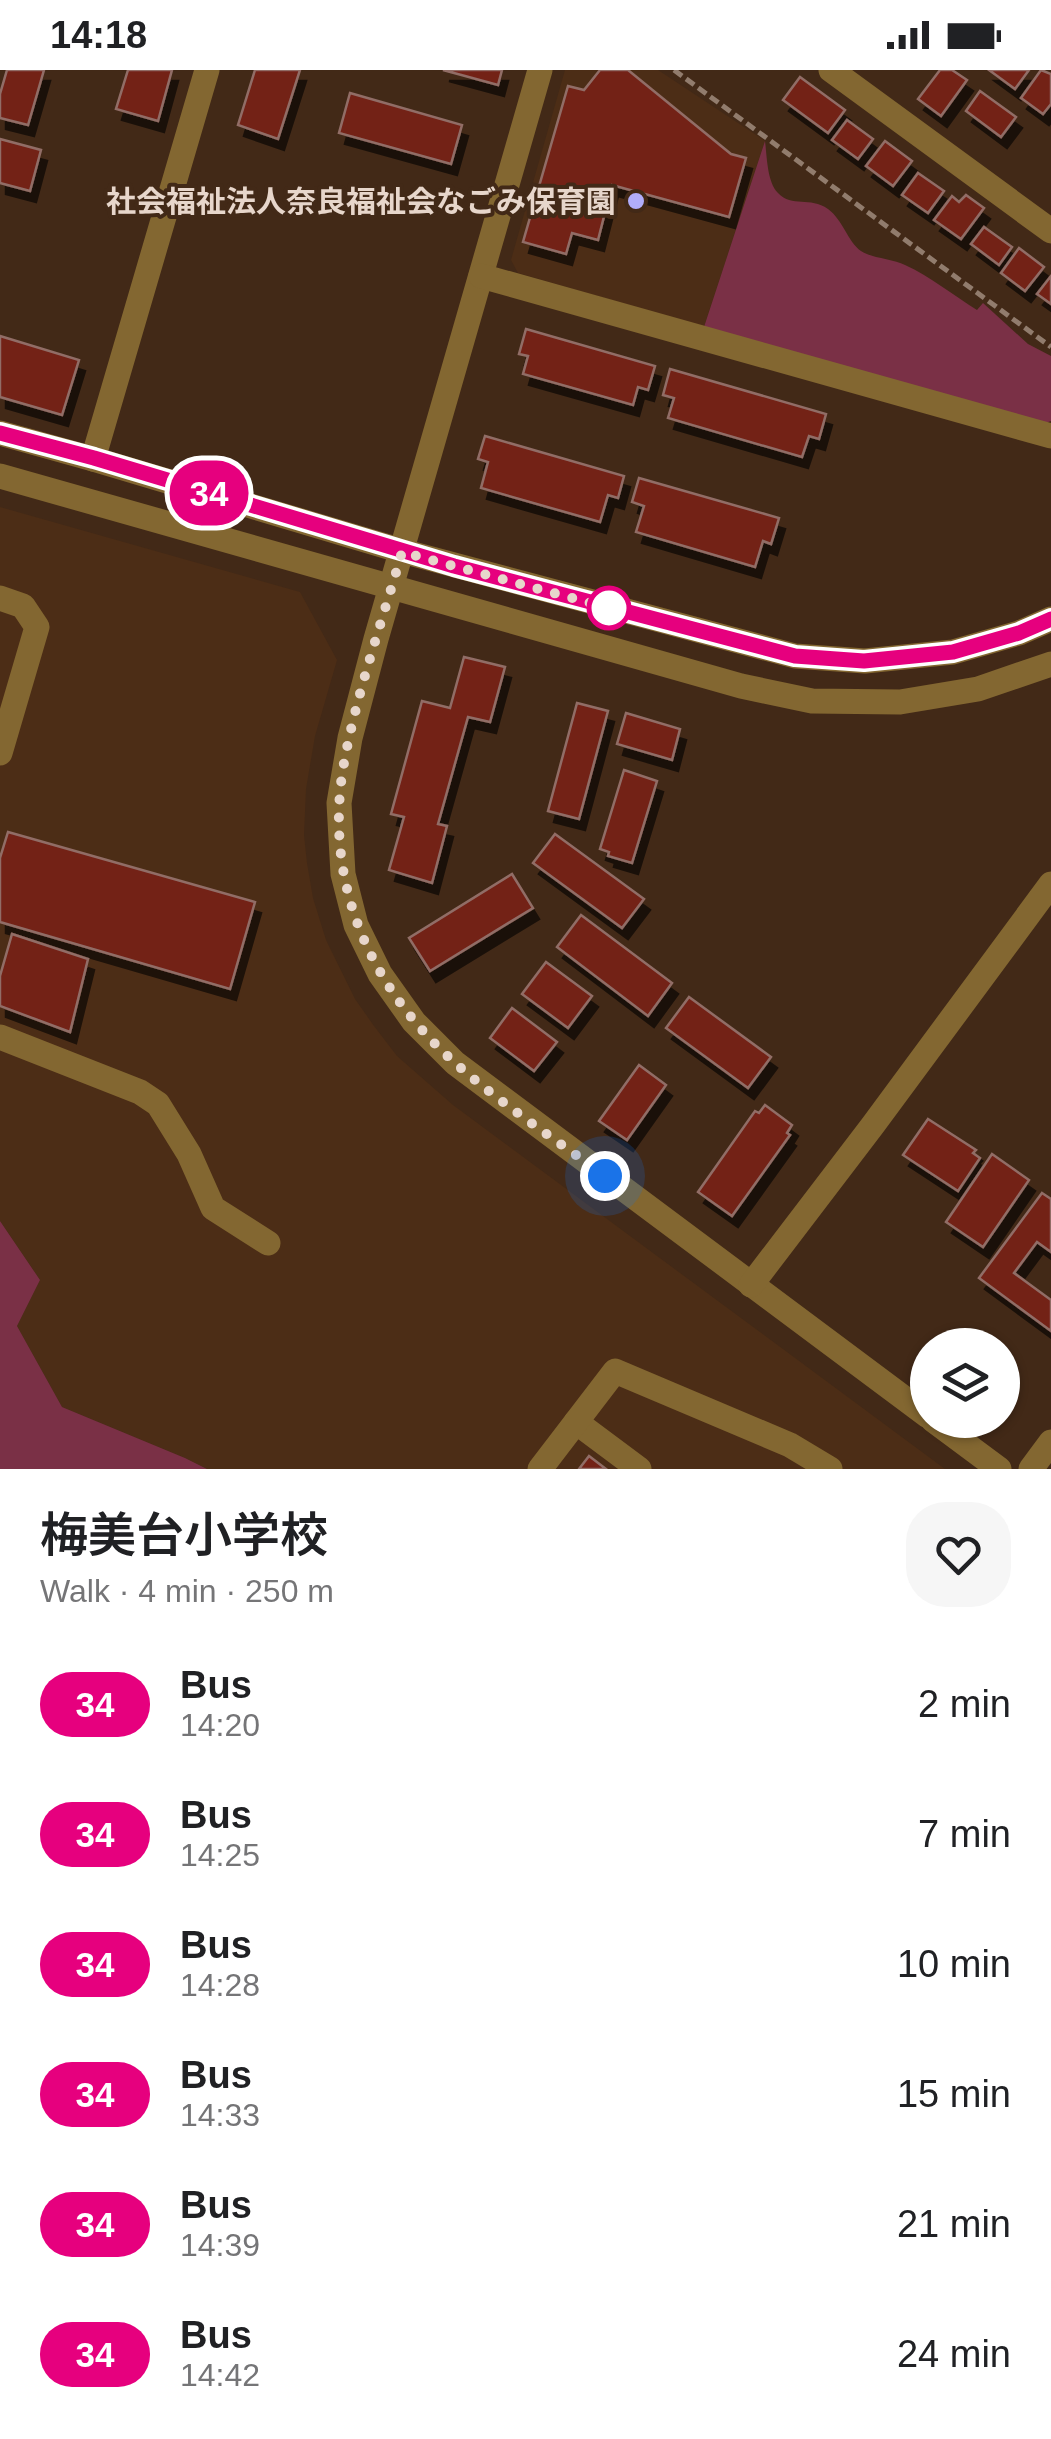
<!DOCTYPE html>
<html lang="en">
<head>
<meta charset="utf-8">
<style>
  :root { --surface:#fff; --page:#f6f6f6; --text:#202124; --muted:#757577 }
  body { margin:0; font-family:Helvetica,"Noto Sans JP",sans-serif; background:var(--page); color:var(--text); height:100vh; display:flex; flex-direction:column; font-size:38px; white-space:nowrap }
  * { box-sizing:border-box; margin:0 }
  p { font-size:32px; color:var(--muted) }
  .icon { flex:none; width:55px; height:55px; fill:none; stroke:currentColor; stroke-width:2; stroke-linecap:round; stroke-linejoin:round }
  .map { position:relative; height:1399px; overflow:hidden }
  .drawer { display:flex; flex-direction:column; background:var(--surface); flex:1 }
  .drawer>* { flex:none }
  .badge { padding:0 20px; border-radius:32px; font-size:35px; line-height:65px }
  .fabs { position:absolute; left:910px; top:1258px; display:grid; gap:20px }
  .fabs a { display:grid; place-items:center; width:110px; height:110px; border-radius:50%; background:var(--surface); box-shadow:0 2px 8px #0004; font-size:50px }
  .you { position:absolute; width:50px; height:50px; margin:-25px; border:8px solid #fff; border-radius:50%; background:#1a73e8; box-shadow:0 0 0 15px #1a73e833 }
  .map>.badge { position:absolute; translate:-50% -50%; box-shadow:0 0 0 5px #fff }
  .round { display:grid; place-items:center; flex:none; width:105px; height:105px; border-radius:40px; background:var(--page) }
  .headline { display:flex; align-items:center; justify-content:space-between; height:170px; padding:0 40px }
  h1 { font-size:48px; font-weight:600; line-height:75px }
  ul { padding:0; list-style:none }
  li { display:flex; align-items:center; gap:30px; height:130px; padding:0 40px }
  li div { flex:1 }
  li b { display:block; font-size:38px }
  li em { font-style:normal }
  li .badge { min-width:110px; font-weight:700; text-align:center }
  .status { display:flex; justify-content:space-between; align-items:center; height:70px; padding:0 50px; background:var(--surface); direction:ltr }
  .status svg { height:28px; fill:currentColor }
  .map>svg:first-child { display:block }
  .built { fill:#4c2d16 }
  .green { fill:#7a3046 }
  .building { fill:#732117; stroke:#916d66; stroke-width:2.5; filter:url(#shadow) }
  .lines { fill:none; stroke-linecap:round; stroke-linejoin:round }
  .path { stroke:#917c6d; stroke-width:5; stroke-dasharray:10 5; stroke-linecap:butt }
  .minor { stroke:#836731; stroke-width:25 }
  .line-casing { stroke:#fff; stroke-width:22 }
  .line { stroke:#e6007e; stroke-width:15 }
  .walk { stroke:#e7d6cb; stroke-width:10; stroke-dasharray:0 18 }
  .poi-dot { fill:#b1adfa; stroke:#422917; stroke-width:4 }
  .stop-dot { fill:#fff; stroke:#e6007e; stroke-width:5 }
  .labels { text-anchor:middle; dominant-baseline:central; stroke-width:8; stroke-linejoin:round; paint-order:stroke }
  .poi-label { font-size:30px; font-weight:bold; fill:#e7d6cb; stroke:#422917; text-anchor:end }
</style>
</head>
<body>
<div class="status"><b>14:18</b><svg viewBox="0 0 49 12"><path d="M0 12V9h3v3zM5 12V6h3v6zM10 12V3h3v9zM15 12V0h3v12zM26 1h20v11H26zM47 4h2v5h-2z"/></svg></div>
<div class="map">
<svg width="1051" height="1399" viewBox="0 0 1051 1399">
  <defs>
    <filter id="shadow"><feDropShadow dx="6" dy="11" stdDeviation="0" flood-color="#0009"/></filter>
  </defs>
  <rect width="100%" height="100%" fill="#422917"/>
  <g class="built">
    <path d="M565,0H658L765,71L704,257L518,203L511,190Z"/>
    <path d="M0,437L300,522L337,590L315,666L306,719L304,765L307,793L313,828L326,870L355,929L374,956L397,986L453,1035L945,1399H207L185,1388L62,1337L17,1256L40,1210L0,1151Z"/>
  </g>
  <g class="green">
    <path d="M765,71C767,86 767,112 778,123C792,138 810,126 828,139C843,150 848,172 861,181C871,188 893,189 905,195C930,206 954,226 977,240L983,233L1028,274L1051,286V351L1043,354L704,257Z"/>
    <path d="M0,1151L40,1210L17,1256L62,1337L185,1388L207,1399H0Z"/>
  </g>
  <g class="building">
    <path d="M7,0H44L28,55L0,48V24Z"/>
    <path d="M128,0H172L158,51L116,39Z"/>
    <path d="M255,0H300L278,69L238,55Z"/>
    <path d="M443,0H502L498,15Z"/>
    <path d="M600,0H628L731,84L746,88L729,147L612,115L598,170L572,163L566,184L523,172L568,16L584,20Z"/>
    <path d="M940,0H952L967,10L941,46L918,29Z"/>
    <path d="M989,0H1029L1015,19Z"/>
    <path d="M1041,0L1051,4V34L1043,44L1021,28Z"/>
    <path d="M800,7L845,40L828,63L783,30Z"/>
    <path d="M980,21L1016,47L1001,67L966,41Z"/>
    <path d="M350,23L462,55L451,94L339,63Z"/>
    <path d="M847,50L873,69L858,89L832,70Z"/>
    <path d="M0,69L41,80L30,121L0,113Z"/>
    <path d="M885,71L912,91L893,116L866,96Z"/>
    <path d="M918,103L944,121L928,143L902,125Z"/>
    <path d="M966,125L984,138L961,169L934,150L952,126L959,132Z"/>
    <path d="M984,157L1012,177L999,195L971,174Z"/>
    <path d="M1019,178L1044,197L1025,221L1001,203Z"/>
    <path d="M1051,206V234L1037,224Z"/>
    <path d="M526,259L655,296L648,320L638,317L633,335L523,304L528,286L519,284Z"/>
    <path d="M0,266L79,290L62,345L0,327Z"/>
    <path d="M670,299L826,344L819,369L809,366L802,387L668,348L674,328L663,325Z"/>
    <path d="M485,366L624,406L618,428L608,425L600,452L481,418L488,392L478,389Z"/>
    <path d="M639,408L779,448L771,474L763,471L755,497L636,462L644,436L632,432Z"/>
    <path d="M464,587L505,597L490,652L468,647L438,754L447,756L432,813L389,800L404,747L391,744L422,631L450,638Z"/>
    <path d="M577,633L608,641L579,749L548,741Z"/>
    <path d="M626,643L680,659L672,690L617,674Z"/>
    <path d="M624,700L657,711L632,793L608,786L609,782L600,779Z"/>
    <path d="M8,762L255,832L230,919L0,852V788Z"/>
    <path d="M555,764L644,829L622,858L533,793Z"/>
    <path d="M512,804L533,838L430,901L409,868Z"/>
    <path d="M581,845L672,913L648,946L557,877Z"/>
    <path d="M12,864L88,889L70,962L0,936V906Z"/>
    <path d="M546,892L592,926L568,958L522,924Z"/>
    <path d="M689,927L771,987L748,1018L666,958Z"/>
    <path d="M512,938L557,972L534,1001L490,968Z"/>
    <path d="M639,995L666,1015L627,1070L599,1051Z"/>
    <path d="M765,1035L792,1055L787,1063L790,1065L732,1146L698,1122L755,1041L759,1043Z"/>
    <path d="M928,1049L976,1080L973,1083L980,1088L958,1121L903,1085Z"/>
    <path d="M992,1084L1029,1110L983,1177L946,1152Z"/>
    <path d="M1042,1123L1051,1129V1182L1037,1172L1014,1203L1051,1230V1261L979,1208Z"/>
    <path d="M589,1386L606,1399H579Z"/>
  </g>
  <g class="lines">
    <path class="path" d="M674,0L1051,277"/>
    <g class="minor">
      <path d="M540,0L376,569L350,668L339,733L343,804L356,855L380,904L414,952L455,993L928,1346"/>
      <path d="M831,0L1051,161"/>
      <path d="M481,206L1051,366"/>
      <path d="M0,363L93,389L402,481L795,586L865,591L953,582L1019,563L1051,549"/>
      <path d="M93,389L207,0"/>
      <path d="M0,406L741,616L812,631L900,632L978,619L1051,594"/>
      <path d="M0,528L23,536L37,557L0,683"/>
      <path d="M0,967L140,1022L158,1034L189,1084L213,1138L268,1173"/>
      <path d="M751,1215L873,1055L1051,814"/>
      <path d="M933,1350L999,1399"/>
      <path d="M576,1352L639,1399"/>
      <path d="M540,1399L615,1301L790,1375L830,1399"/>
      <path d="M1031,1399L1051,1372"/>
    </g>
  </g>
  <g class="lines">
    <defs>
      <path id="line" d="M0,363L94,388L454,496L795,586L864,591L953,582L1019,563L1051,549"/>
    </defs>
    <use href="#line" class="line-casing"/>
    <use href="#line" class="line"/>
    <path class="walk" d="M605,1106C555,1069 501,1034 454,992C368,915 323,809 344,693C357,622 382,552 402,482L609,538"/>
  </g>
  <circle class="poi-dot" cx="636" cy="131" r="10"/>
  <circle class="stop-dot" cx="609" cy="538" r="20"/>
  <g class="labels">
    <g class="poi-label">
      <text x="616" y="131">社会福祉法人奈良福祉会なごみ保育園</text>
    </g>
  </g>
</svg>
<div class="fabs">
<a><svg class="icon" aria-label="layers" viewBox="0 0 24 24"><path d="M12 4l9 5-9 5-9-5zM3 14l9 5 9-5"/></svg></a>
</div>
<div class="you" style="left:605px;top:1106px"></div>
<b class="badge" style="left:209px;top:423px;background:#e6007e;color:#fff">34</b>
</div>
<section class="drawer">
<div class="headline"><div><h1>梅美台小学校</h1><p>Walk · 4 min · 250 m</p></div><a class="round"><svg class="icon" aria-label="heart" viewBox="0 0 24 24"><path d="M12 20l-8-8c-3-5 5-10 8-4 3-6 11-1 8 4z"/></svg></a></div>
<ul>
<li><span class="badge" style="background:#e6007e;color:#fff">34</span><div><b>Bus</b><p>14:20</p></div><em>2 min</em></li>
<li><span class="badge" style="background:#e6007e;color:#fff">34</span><div><b>Bus</b><p>14:25</p></div><em>7 min</em></li>
<li><span class="badge" style="background:#e6007e;color:#fff">34</span><div><b>Bus</b><p>14:28</p></div><em>10 min</em></li>
<li><span class="badge" style="background:#e6007e;color:#fff">34</span><div><b>Bus</b><p>14:33</p></div><em>15 min</em></li>
<li><span class="badge" style="background:#e6007e;color:#fff">34</span><div><b>Bus</b><p>14:39</p></div><em>21 min</em></li>
<li><span class="badge" style="background:#e6007e;color:#fff">34</span><div><b>Bus</b><p>14:42</p></div><em>24 min</em></li>
</ul>
</section>
</body>
</html>
